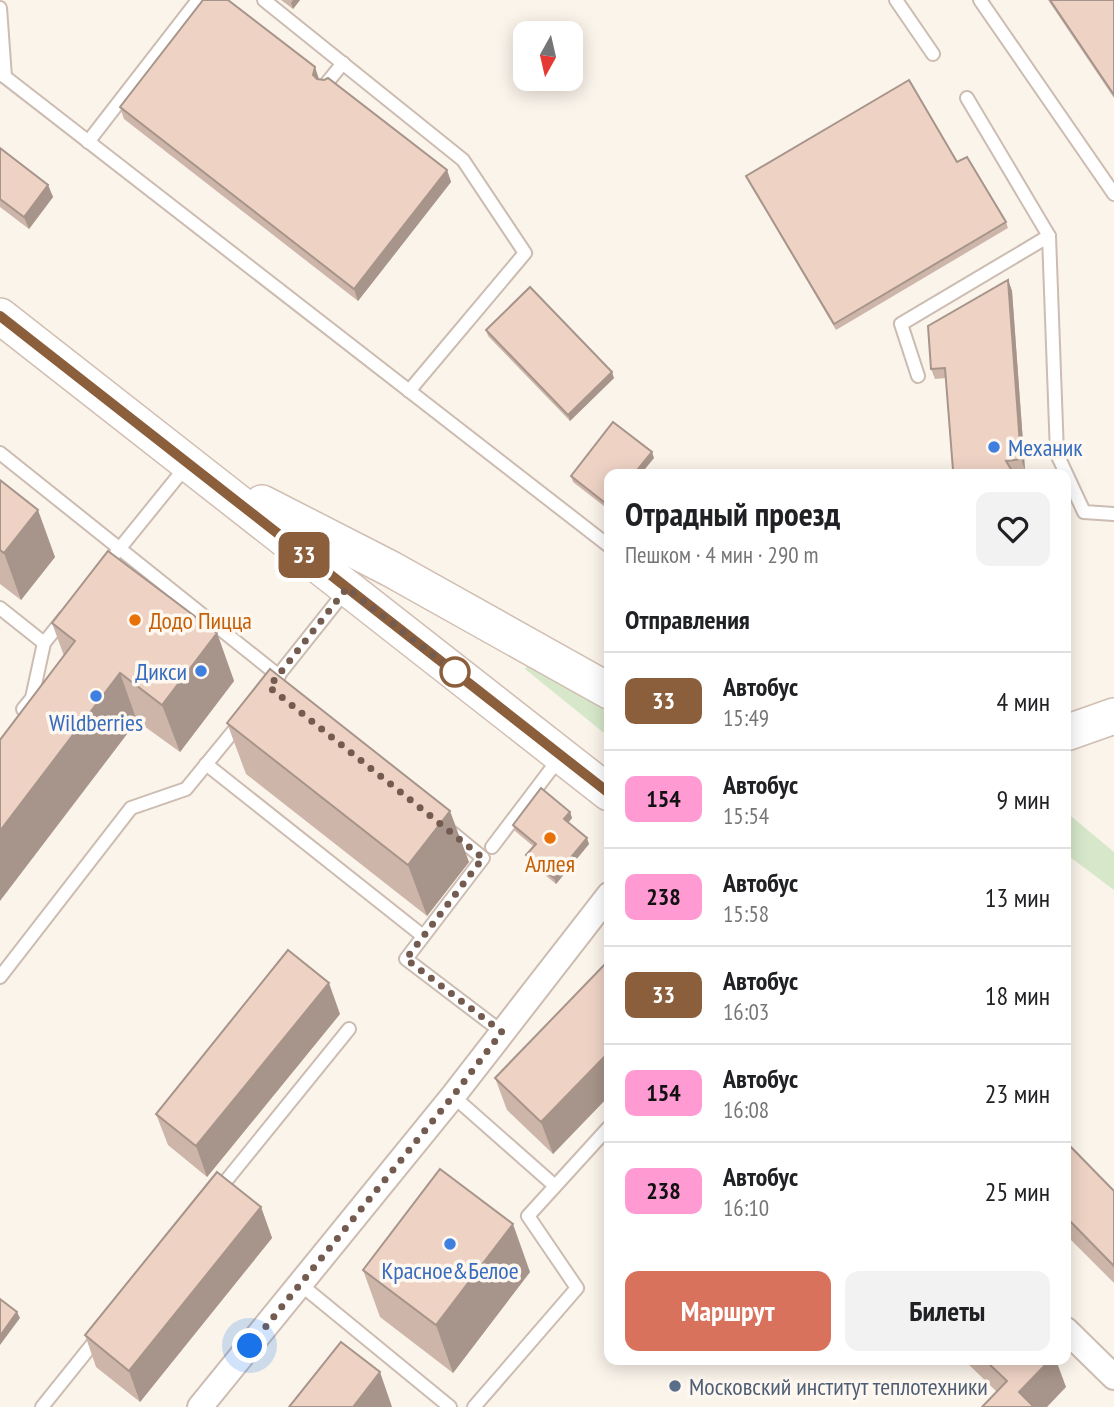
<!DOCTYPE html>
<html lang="ru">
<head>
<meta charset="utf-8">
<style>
  :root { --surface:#fff; --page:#f2f2f2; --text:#202124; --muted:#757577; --line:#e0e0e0; --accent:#d9725c }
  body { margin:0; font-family:"PT Sans Narrow",sans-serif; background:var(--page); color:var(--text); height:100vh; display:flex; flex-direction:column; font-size:26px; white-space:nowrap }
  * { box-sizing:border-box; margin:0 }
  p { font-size:23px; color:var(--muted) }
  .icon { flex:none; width:38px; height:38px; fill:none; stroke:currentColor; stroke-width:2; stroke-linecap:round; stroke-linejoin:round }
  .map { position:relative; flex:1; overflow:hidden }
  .sheet { position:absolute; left:604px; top:469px; width:467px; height:896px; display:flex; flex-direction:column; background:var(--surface); border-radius:14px; box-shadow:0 4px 18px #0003 }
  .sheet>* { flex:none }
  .badge { padding:0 14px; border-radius:10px; font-size:24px; line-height:46px }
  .needle { width:46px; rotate:188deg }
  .buttons { position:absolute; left:513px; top:21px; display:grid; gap:14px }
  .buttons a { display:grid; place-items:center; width:70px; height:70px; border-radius:14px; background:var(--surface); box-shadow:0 4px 18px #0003; font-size:35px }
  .you { position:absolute; width:35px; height:35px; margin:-18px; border:5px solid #fff; border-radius:50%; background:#1a73e8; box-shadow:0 0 0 10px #1a73e833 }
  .map>.badge { position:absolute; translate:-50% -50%; box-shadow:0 0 0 4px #fff }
  h2 { padding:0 21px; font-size:26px; line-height:63px }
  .round { display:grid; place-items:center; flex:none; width:74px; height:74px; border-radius:14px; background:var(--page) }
  .headline { display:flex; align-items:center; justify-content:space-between; height:119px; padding:0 21px }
  h1 { font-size:33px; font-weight:700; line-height:52px }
  .cta { display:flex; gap:14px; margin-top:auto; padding:14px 21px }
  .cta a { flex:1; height:80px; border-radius:14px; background:var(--accent); color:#fff; font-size:28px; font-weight:700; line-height:80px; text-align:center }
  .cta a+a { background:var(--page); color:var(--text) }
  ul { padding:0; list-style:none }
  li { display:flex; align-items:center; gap:21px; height:98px; padding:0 21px; border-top:2px solid var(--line) }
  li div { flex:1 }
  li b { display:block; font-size:26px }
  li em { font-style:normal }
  li .badge { min-width:77px; font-weight:700; text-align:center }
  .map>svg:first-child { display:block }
  .green { fill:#d7e8ca }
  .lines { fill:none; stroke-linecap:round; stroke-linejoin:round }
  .lane-casing { stroke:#ccbcb1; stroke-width:16 }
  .street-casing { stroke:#ccbcb1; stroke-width:28 }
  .secondary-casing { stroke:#d1beb2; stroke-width:38 }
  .lane { stroke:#fff; stroke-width:12 }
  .street { stroke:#fff; stroke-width:24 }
  .secondary { stroke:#fff; stroke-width:35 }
  .wall { fill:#cdb5a9 }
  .shaded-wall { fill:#a7948a }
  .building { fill:#eed3c5; stroke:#a7948a; stroke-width:2 }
  .line-casing { stroke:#fff; stroke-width:16 }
  .line { stroke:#8b5e3c; stroke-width:10 }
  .walk { stroke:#745b50; stroke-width:7; stroke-dasharray:0 12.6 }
  .shop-dot { fill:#3f7fe0; stroke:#fef8f1; stroke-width:2.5 }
  .food-dot { fill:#e8710a; stroke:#fef8f1; stroke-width:2.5 }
  .stop-dot { fill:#fff; stroke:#8b5e3c; stroke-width:3.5 }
  .service-dot { fill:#5c6f8a; stroke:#fef8f1; stroke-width:2.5 }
  .labels { text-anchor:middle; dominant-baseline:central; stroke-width:7; stroke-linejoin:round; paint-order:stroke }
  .shop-label { font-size:24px; fill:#366cbe; stroke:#fef8f1 }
  .food-label { font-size:24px; fill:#c56008; stroke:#fef8f1; text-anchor:start }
  .service-label { font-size:24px; fill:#4e5e75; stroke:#fef8f1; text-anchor:start }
</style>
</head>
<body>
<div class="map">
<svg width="1114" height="1407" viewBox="0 0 1114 1407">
  <rect width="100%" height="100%" fill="#fbf4eb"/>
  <g class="green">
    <path d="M529,663L609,709V737L525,669Z"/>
    <path d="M1066,812L1114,852V890L1066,854Z"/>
  </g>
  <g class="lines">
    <defs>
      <g id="lane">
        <path d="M264,0L463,160L525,253L409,391"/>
        <path d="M896,0L933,54"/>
        <path d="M980,0L1114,194"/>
        <path d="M0,8L5,77"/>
        <path d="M0,73L609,546"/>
        <path d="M326,84L343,63"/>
        <path d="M967,98L1049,236L1057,454L1084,512L1114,514"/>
        <path d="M88,142L198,0"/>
        <path d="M918,376L901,324L1049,236"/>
        <path d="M0,453L279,676"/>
        <path d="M116,553L188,464"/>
        <path d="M0,608L44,643"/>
        <path d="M269,687L347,589"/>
        <path d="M23,709L32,698L44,643L65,617"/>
        <path d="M206,764L423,936"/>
        <path d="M450,831L483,858L406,959L502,1032"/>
        <path d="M492,847L561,756"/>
        <path d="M0,977L131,808L186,789L240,723"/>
        <path d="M453,1096L555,1186"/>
        <path d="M217,1192L349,1029"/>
        <path d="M300,1284L450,1407"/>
        <path d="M42,1407L99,1336"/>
        <path d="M474,1407L577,1288L528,1216L609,1127"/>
      </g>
      <g id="street">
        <path d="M1066,1330L1114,1377"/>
        <path d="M200,1407L453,1096L609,895"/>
      </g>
      <g id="secondary">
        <path d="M0,316L609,793"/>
        <path d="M262,503L391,569L609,691"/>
        <path d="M1066,733L1114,716"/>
      </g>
    </defs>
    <use href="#lane" class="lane-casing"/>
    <use href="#street" class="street-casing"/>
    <use href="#secondary" class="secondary-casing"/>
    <use href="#lane" class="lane"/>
    <use href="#street" class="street"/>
    <use href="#secondary" class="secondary"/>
  </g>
  <g class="wall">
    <path d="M281,0H300L293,9Z"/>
    <path d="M1048,0H1114V98Z"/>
    <path d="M319,80L447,170L451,182L358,301L124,119L120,107Z"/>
    <path d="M0,148L48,185L53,197L29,229L0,207Z"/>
    <path d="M957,162L1006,222L1008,228L836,330L749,182L746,176Z"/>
    <path d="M1008,280L1012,291L1025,470L1012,471L1014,474H954L953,470L946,378L935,379L931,369Z"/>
    <path d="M486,330L614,378L570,421L488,336Z"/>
    <path d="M654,458L609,474V510L573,482L571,476Z"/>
    <path d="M0,480L55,557L21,600L0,584Z"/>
    <path d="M1066,566L1070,576L1066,577Z"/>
    <path d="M52,623L217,633L234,681L180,752L137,721L64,656Z"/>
    <path d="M227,723L469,862L427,916L246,774Z"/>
    <path d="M570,812L572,818L568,823L589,844L556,884L528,861L526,855L533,846L515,831L513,825Z"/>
    <path d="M609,960V1096L553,1154L507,1110L495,1078Z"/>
    <path d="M340,1014L207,1177L168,1145L156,1114Z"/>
    <path d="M1066,1142L1114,1191V1283L1066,1235Z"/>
    <path d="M261,1207L272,1238L140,1402L96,1367L85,1335Z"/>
    <path d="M363,1270L530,1272L453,1373L380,1317Z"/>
    <path d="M964,1360H1050L1066,1387L997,1392Z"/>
  </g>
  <g class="shaded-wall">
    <path d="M293,0H300L293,9L291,3Z"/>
    <path d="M315,67L319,79L318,86L313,75Z"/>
    <path d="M447,170L451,182L358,301L354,289Z"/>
    <path d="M48,185L53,197L29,229L24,217Z"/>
    <path d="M1008,280L1012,291L1025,470L1021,459Z"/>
    <path d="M612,372L614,378L570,421L568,415Z"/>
    <path d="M652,452L654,458L641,474H634Z"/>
    <path d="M38,510L55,557L21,600L4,553Z"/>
    <path d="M217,633L234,681L180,752L162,705Z"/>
    <path d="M120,673L137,721L0,901V831Z"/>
    <path d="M450,811L469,862L427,916L408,865Z"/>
    <path d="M570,812L572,818L566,825L564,819Z"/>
    <path d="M587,838L589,844L556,884L554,878Z"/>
    <path d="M329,983L340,1014L207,1177L196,1146Z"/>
    <path d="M609,1052V1096L553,1154L541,1122Z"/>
    <path d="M261,1207L272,1238L140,1402L129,1371Z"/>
    <path d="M513,1224L530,1272L453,1373L436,1325Z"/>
    <path d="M17,1312L20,1318L0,1345V1336Z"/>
    <path d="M1050,1360H1056L1066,1387L1047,1407H1024L1019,1392Z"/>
    <path d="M380,1372L392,1407H353Z"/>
  </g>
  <g class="building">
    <path d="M203,0H228L315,67L313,75L317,79L324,80L328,78L447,170L354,289L120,107Z"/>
    <path d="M1050,0H1114V95Z"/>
    <path d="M909,80L957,162L967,157L1006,222L834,324L746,176Z"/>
    <path d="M0,148L48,185L24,217L0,199Z"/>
    <path d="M1008,280L1021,459L1006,461L1014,474H955L953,470L945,368L931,369L928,326Z"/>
    <path d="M530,287L612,372L568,415L486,330Z"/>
    <path d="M613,422L652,452L634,474H609V506L571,476Z"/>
    <path d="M0,480L38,510L4,553L0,550Z"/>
    <path d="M108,551L217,633L162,705L120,673L0,831V740L75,641L52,623Z"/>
    <path d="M270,669L450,811L408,865L227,723Z"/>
    <path d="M541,788L570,812L564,819L587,838L554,878L526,855L536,844L513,825Z"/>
    <path d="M288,950L329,983L196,1146L156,1114Z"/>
    <path d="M609,960V1052L541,1122L495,1078Z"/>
    <path d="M1066,1142L1114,1191V1266L1066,1217Z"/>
    <path d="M440,1169L513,1224L436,1325L363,1270Z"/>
    <path d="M217,1172L261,1207L129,1371L85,1335Z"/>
    <path d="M0,1299L17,1312L0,1336Z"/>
    <path d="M341,1342L380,1372L353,1407H289Z"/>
    <path d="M985,1360H1050L1019,1392L1034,1407H982L1007,1381Z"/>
  </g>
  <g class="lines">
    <defs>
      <path id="line" d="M0,316L609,793"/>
    </defs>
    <use href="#line" class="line-casing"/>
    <use href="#line" class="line"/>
    <path class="walk" d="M250,1346L453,1096L502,1032L406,959L483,858L269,687L347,588L455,672"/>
  </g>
  <g class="shop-dot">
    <circle cx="994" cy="447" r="7"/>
    <circle cx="201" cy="671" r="7"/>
    <circle cx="96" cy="696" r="7"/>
    <circle cx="450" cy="1244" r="7"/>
  </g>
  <g class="food-dot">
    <circle cx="135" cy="620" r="7"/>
    <circle cx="550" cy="838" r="7"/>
  </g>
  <circle class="stop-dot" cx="455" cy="672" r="14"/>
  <circle class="service-dot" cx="675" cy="1386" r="7"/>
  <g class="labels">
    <g class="shop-label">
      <text x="1008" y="447" text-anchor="start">Механик</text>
      <text x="187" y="671" text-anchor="end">Дикси</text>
      <text x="96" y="722">Wildberries</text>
      <text x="450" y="1270">Красное&amp;Белое</text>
    </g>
    <g class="food-label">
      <text x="149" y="620">Додо Пицца</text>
      <text x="550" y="863" text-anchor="middle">Аллея</text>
    </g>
    <g class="service-label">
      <text x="689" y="1386">Московский институт теплотехники</text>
    </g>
  </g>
</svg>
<div class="buttons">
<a><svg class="needle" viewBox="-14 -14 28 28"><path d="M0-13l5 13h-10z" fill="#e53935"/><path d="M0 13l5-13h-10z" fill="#757577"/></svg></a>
</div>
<div class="you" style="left:250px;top:1346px"></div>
<b class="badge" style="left:304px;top:555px;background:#8b5e3c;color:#fff">33</b>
<section class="sheet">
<div class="headline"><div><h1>Отрадный проезд</h1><p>Пешком · 4 мин · 290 m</p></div><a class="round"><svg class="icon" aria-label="heart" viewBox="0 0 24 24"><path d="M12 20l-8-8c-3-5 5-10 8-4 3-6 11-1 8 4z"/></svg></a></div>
<h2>Отправления</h2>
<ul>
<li><span class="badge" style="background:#8b5e3c;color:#fff">33</span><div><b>Автобус</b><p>15:49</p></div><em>4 мин</em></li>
<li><span class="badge" style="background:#ff9ad2;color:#111">154</span><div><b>Автобус</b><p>15:54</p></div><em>9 мин</em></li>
<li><span class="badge" style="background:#ff9ad2;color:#111">238</span><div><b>Автобус</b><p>15:58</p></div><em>13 мин</em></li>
<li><span class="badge" style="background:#8b5e3c;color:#fff">33</span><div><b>Автобус</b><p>16:03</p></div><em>18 мин</em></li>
<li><span class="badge" style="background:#ff9ad2;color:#111">154</span><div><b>Автобус</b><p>16:08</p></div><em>23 мин</em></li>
<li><span class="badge" style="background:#ff9ad2;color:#111">238</span><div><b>Автобус</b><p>16:10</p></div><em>25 мин</em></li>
</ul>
<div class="cta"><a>Маршрут</a><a>Билеты</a></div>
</section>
</div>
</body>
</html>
